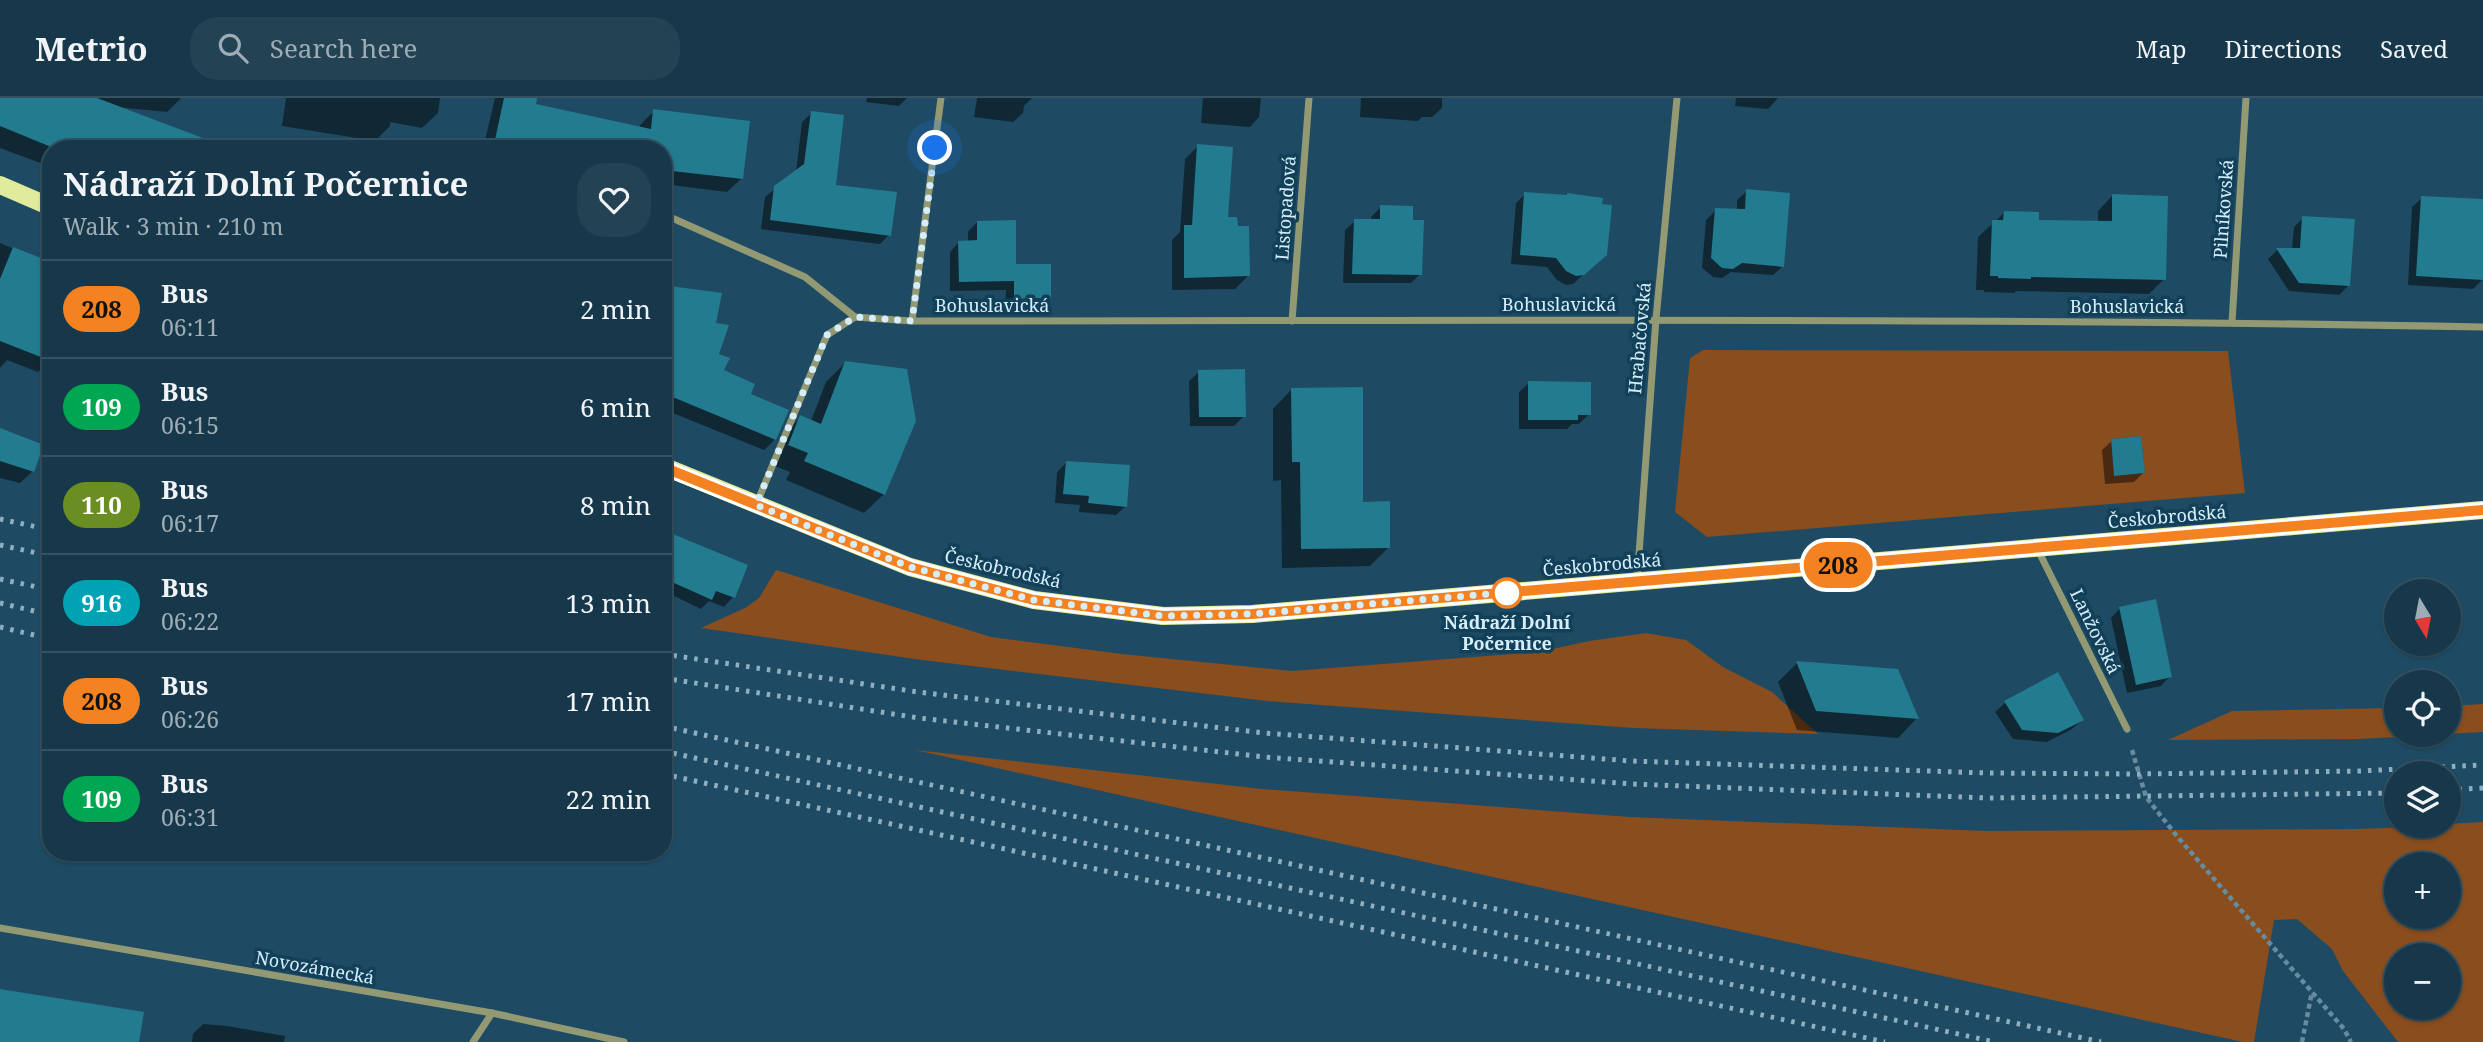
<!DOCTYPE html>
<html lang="en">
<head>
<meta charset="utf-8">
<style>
  :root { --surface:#16384a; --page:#234354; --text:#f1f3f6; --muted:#9eacb5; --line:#355262 }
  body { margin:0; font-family:"Noto Serif",serif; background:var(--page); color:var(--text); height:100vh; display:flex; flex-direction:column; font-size:26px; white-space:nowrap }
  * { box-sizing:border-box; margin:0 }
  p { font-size:23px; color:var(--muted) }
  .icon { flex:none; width:38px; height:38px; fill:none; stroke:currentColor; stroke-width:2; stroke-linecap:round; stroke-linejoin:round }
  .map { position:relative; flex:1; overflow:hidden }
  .details { position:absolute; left:42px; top:42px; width:630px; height:721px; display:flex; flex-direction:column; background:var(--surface); border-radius:28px; box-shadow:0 2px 5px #0004,0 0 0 2px var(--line) }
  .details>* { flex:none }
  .badge { padding:0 14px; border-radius:23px; font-size:24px; line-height:46px }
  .needle { width:46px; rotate:170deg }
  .fabs { position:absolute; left:2384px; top:481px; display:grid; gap:14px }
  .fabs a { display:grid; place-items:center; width:77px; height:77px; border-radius:50%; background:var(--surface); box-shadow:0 2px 5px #0004,0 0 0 2px var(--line); font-size:35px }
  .you { position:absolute; width:35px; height:35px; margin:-18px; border:5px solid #fff; border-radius:50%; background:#1a73e8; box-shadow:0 0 0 10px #1a73e833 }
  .map>.badge { position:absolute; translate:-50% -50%; box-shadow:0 0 0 4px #fff }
  .round { display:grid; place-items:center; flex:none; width:74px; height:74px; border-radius:28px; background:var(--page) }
  .overview { display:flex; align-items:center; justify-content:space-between; height:119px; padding:0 21px }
  h1 { font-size:33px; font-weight:700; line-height:52px }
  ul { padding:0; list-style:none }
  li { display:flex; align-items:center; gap:21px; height:98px; padding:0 21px; border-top:2px solid var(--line) }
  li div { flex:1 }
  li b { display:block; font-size:26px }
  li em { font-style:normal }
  li .badge { min-width:77px; font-weight:700; text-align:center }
  header { display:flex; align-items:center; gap:42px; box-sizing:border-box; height:98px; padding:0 35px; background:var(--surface); border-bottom:2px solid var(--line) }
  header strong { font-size:33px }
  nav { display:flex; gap:38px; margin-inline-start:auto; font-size:24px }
  .search { width:490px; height:63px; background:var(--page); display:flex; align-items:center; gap:18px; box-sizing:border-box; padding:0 24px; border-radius:28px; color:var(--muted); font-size:26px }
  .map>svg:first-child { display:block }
  .green { fill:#894d1e; fill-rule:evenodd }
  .shadow { fill:#0007 }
  .building { fill:#227b8e }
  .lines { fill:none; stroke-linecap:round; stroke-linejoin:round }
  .path { stroke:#678b9f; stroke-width:4.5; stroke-dasharray:5 3.5; stroke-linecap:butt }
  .minor { stroke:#939973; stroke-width:7 }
  .primary { stroke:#e0eb9c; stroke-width:18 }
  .rail { stroke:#8fafc1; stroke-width:5; stroke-dasharray:3.5 7; stroke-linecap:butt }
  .line-casing { stroke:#fff; stroke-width:16 }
  .line { stroke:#f58220; stroke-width:10 }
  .walk { stroke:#d6eefc; stroke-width:7; stroke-dasharray:0 12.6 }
  .stop-dot { fill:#fff; stroke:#f58220; stroke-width:3.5 }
  .labels { text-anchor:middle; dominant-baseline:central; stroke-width:7; stroke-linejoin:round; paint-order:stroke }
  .street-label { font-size:18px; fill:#d6eefc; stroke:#124058 }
  .stop-label { font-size:18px; font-weight:bold; fill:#d6eefc; stroke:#124058 }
</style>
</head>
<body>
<header>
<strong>Metrio</strong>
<div class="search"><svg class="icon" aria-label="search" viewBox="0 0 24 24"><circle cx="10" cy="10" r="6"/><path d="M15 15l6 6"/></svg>Search here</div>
<nav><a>Map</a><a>Directions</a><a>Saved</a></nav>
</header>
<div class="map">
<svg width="2483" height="944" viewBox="0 0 2483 944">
  <rect width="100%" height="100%" fill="#1e4b63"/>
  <g class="green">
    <path d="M1703,252L2228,253L2245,395L1707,439L1675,414L1690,260ZM2141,338L2145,375L2114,377L2111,341Z"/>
    <path d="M776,472L991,539L1122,556L1292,573L1539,554L1589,543L1646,535L1686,542L1723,569L1772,594L1818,636L1633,630L1267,603L922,562L701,530L745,510L759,500Z"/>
    <path d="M2483,606V634L2448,636V608Z"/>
    <path d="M2396,610V637H2432L2359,641L2168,642L2232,613Z"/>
    <path d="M915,652L1262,691L1630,719L1986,733L2356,731L2448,728V726L2483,724V944H2398L2343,873L2332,851L2297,821L2274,822L2254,944H2243ZM2448,766V819H2396V766ZM2396,858H2448V910H2396Z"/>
  </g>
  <g class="shadow">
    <path d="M0,0H181L167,14L116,9L228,51H51V69L0,50Z"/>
    <path d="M286,0H440L438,15L422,30L390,24V28L375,43L282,28Z"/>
    <path d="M495,0H535L534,7L640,31V27L654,13L741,81L727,94L663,86V51H483Z"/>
    <path d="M867,0H907L899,8L866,4Z"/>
    <path d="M977,0H1032L1024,8L1023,15L1013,24L974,19Z"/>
    <path d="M1203,0H1261L1259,19L1250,29L1201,25Z"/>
    <path d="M1361,0H1442V10L1432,19H1422L1418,23L1360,19Z"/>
    <path d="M1736,0H1778L1768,11L1735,8Z"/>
    <path d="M812,15L834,88L889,137L880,146L761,131L765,99L796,74L802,24Z"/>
    <path d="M1198,48L1248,178L1235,191L1172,192V142L1180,134L1185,61Z"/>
    <path d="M1747,93L1783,168L1773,177L1731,174L1722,180L1713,179L1702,170L1706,122L1716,112L1737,113V102Z"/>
    <path d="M1525,96L1595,166L1573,186L1566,187L1557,182L1547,169L1511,166L1516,105Z"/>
    <path d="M2112,98L2164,181L2149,196L2016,193L2014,195L1984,194V192H1976L1978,139L2004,115L2037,124H2098V113Z"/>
    <path d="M2422,100L2483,103V181L2473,191L2408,187L2412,109Z"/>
    <path d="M1381,109L1411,123L1420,176L1411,185H1343L1345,132L1355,123H1372L1371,119Z"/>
    <path d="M2303,120L2349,187L2339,197L2289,193L2268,161L2277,152L2292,151L2294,129Z"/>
    <path d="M977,124L1014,168L1049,199L1040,209H1005L1006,192L950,193V154L959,144H968V134Z"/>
    <path d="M0,145L51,166L50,262L38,274L7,262L0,270Z"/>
    <path d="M663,189L714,226L717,257L722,273L749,297L775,341L764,352L663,311Z"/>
    <path d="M845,265L884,396L864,415L786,382L790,374L770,366L782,338L801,319L811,323L826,284Z"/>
    <path d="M1199,274L1244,318L1234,328H1190L1189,283Z"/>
    <path d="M1529,285L1589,316L1579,326H1572L1567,331H1519V294Z"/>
    <path d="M1292,291L1389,449L1370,468L1282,470L1281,382L1273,383V311Z"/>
    <path d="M0,332L33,373L20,385L0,380Z"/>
    <path d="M2112,343L2144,374L2134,384L2105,386L2102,352Z"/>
    <path d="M1066,365L1126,408L1116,417L1079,414L1080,407L1055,405L1057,374Z"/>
    <path d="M663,435L733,499L724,509L709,503L701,511L672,497L663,511Z"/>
    <path d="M2120,510L2170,578L2161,588L2127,595L2111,520Z"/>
    <path d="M1797,565L1896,573L1916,621L1898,640L1797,632L1778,584Z"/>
    <path d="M2058,576L2082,622L2072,631L2047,644L2013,641L1995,614L2005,605Z"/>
    <path d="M203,926L227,928L285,938L284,944H192L193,936Z"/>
  </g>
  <g class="building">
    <path d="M0,0H97L224,48L223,51H56L0,28Z"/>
    <path d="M504,0H537L536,6L651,31L653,11L750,23L743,81L663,72V51H493Z"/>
    <path d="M811,13L844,17L836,87L897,94L891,138L770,122L774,88L804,66Z"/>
    <path d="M1197,46L1233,49L1228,119H1237L1238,128H1249L1250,178L1184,180V127H1192Z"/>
    <path d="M1746,91L1790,95L1784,169L1742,165L1733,171L1722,170L1711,160L1715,110L1745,111Z"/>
    <path d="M1524,94L1567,97V95L1603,100L1602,106L1612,107L1607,157L1584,177L1576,178L1566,173L1556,160L1520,157Z"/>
    <path d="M2112,96L2168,98L2166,182L2031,179V181L1998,180V178H1990L1992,122H2003L2004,113L2039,114V122L2112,123Z"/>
    <path d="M2421,98L2483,101V182L2416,178Z"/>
    <path d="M1380,107L1413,108V122H1424L1422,177L1352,176L1354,121H1380Z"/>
    <path d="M2302,118L2355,121L2350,188L2299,185L2276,150H2300Z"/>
    <path d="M1016,122V166H1051V200L1014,201V183L959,184L958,143L977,142V123Z"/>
    <path d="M13,149L51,164V263L0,243V181Z"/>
    <path d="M663,187L722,195L716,225L729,227L719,256L730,260L724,272L755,286L751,296L789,312L776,342L663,295Z"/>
    <path d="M845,263L907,271L916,323L885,397L804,363L808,355L788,347L800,317L821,326Z"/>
    <path d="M1245,271L1246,319H1199L1198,272Z"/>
    <path d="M1528,283L1591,284V317H1578V322H1528Z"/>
    <path d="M1363,289V404L1390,403V450L1301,451L1300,364H1292L1291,290Z"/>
    <path d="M0,330L44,347L34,374L0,363Z"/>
    <path d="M2141,338L2145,375L2114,378L2111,341Z"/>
    <path d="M1066,363L1130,367L1127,409L1088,405L1089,398L1063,396Z"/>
    <path d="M663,432L748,467L735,500L716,493L712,502L663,480Z"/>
    <path d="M2156,501L2172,579L2136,587L2119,509Z"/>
    <path d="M1796,563L1898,571L1919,621L1816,613Z"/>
    <path d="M2058,574L2084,622L2058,635L2022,632L2004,603Z"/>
    <path d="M0,891L144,914L139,944H0Z"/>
  </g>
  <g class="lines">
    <g class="path">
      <path d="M2132,652L2146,699L2176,737L2344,931L2351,944"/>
      <path d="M2302,944L2312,894"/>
    </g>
    <g class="minor">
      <path d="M312,51L314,46L339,51"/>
      <path d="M663,116L805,179L855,219L912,223C1436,223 1960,219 2483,229"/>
      <path d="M912,223L941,0"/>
      <path d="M1292,223L1309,0"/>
      <path d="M2232,224L2246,0"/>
      <path d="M756,407L827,237L855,219"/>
      <path d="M2037,450L2127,631"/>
      <path d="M1637,484L1656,221L1677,0"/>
      <path d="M0,830L492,915L624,944"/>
      <path d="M473,944L492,915"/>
    </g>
    <g class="primary">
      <path d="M0,87L51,109"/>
      <path d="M663,368L910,469L1034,502L1163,518L1252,516L2483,412"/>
    </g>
    <g class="rail">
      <path d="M0,421L51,432"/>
      <path d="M0,447L51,458"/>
      <path d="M0,481L51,492"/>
      <path d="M0,505L51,517"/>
      <path d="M0,529L51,541"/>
      <path d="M663,556L918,594L1264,635L1631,663L1987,675L2138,676L2360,673L2483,667"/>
      <path d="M663,580L919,620L1265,659L1632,686L1987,700L2396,695"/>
      <path d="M663,628L2101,944"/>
      <path d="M663,653L1995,944"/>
      <path d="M663,676L1885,944"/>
      <path d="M2448,692L2483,690"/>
    </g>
  </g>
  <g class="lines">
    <defs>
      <path id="line" d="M663,369L910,469L1034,502L1163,518L1252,516L2483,412"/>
    </defs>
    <use href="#line" class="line-casing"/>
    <use href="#line" class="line"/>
    <path class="walk" d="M935,50L912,223L855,219L827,237L756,407L910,469L1034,502L1163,518L1252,516L1513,494L1507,495"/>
  </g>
  <circle class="stop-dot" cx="1507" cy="495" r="14"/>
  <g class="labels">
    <g class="street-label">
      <text transform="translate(1285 110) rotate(-86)">Listopadová</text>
      <text transform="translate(2223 111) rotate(-86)">Pilníkovská</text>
      <text x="1559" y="206">Bohuslavická</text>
      <text x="992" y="207">Bohuslavická</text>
      <text x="2127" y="208">Bohuslavická</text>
      <text transform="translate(1639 240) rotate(-85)">Hrabačovská</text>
      <text transform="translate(2167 418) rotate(-5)">Českobrodská</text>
      <text transform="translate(1602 466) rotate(-5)">Českobrodská</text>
      <text transform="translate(1003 470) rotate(13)">Českobrodská</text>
      <text transform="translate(2096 533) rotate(64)">Lanžovská</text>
      <text transform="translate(315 869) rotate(10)">Novozámecká</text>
    </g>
    <g class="stop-label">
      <text x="1507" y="524">Nádraží Dolní<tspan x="1507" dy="21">Počernice</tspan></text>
    </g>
  </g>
</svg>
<div class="fabs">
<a><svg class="needle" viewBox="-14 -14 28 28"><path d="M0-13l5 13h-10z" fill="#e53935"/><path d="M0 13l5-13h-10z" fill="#9eacb5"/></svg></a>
<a><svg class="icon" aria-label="locate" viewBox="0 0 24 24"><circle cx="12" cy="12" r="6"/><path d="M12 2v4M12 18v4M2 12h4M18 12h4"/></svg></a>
<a><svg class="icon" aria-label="layers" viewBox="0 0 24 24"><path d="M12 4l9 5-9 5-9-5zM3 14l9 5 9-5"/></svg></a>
<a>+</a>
<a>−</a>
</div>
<div class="you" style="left:935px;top:50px"></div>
<b class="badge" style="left:1838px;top:467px;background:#f58220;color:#111">208</b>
<section class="details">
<div class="overview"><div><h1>Nádraží Dolní Počernice</h1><p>Walk · 3 min · 210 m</p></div><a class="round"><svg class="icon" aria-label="heart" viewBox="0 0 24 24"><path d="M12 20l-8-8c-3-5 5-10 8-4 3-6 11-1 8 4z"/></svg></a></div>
<ul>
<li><span class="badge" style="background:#f58220;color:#111">208</span><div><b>Bus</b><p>06:11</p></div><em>2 min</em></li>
<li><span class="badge" style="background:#00a651;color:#fff">109</span><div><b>Bus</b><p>06:15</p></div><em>6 min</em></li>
<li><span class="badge" style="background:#6b8e23;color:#fff">110</span><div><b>Bus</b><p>06:17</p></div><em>8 min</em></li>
<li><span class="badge" style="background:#00a3b4;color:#fff">916</span><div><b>Bus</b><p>06:22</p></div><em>13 min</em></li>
<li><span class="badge" style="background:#f58220;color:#111">208</span><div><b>Bus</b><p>06:26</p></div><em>17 min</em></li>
<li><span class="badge" style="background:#00a651;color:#fff">109</span><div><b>Bus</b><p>06:31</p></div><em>22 min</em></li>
</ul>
</section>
</div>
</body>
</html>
